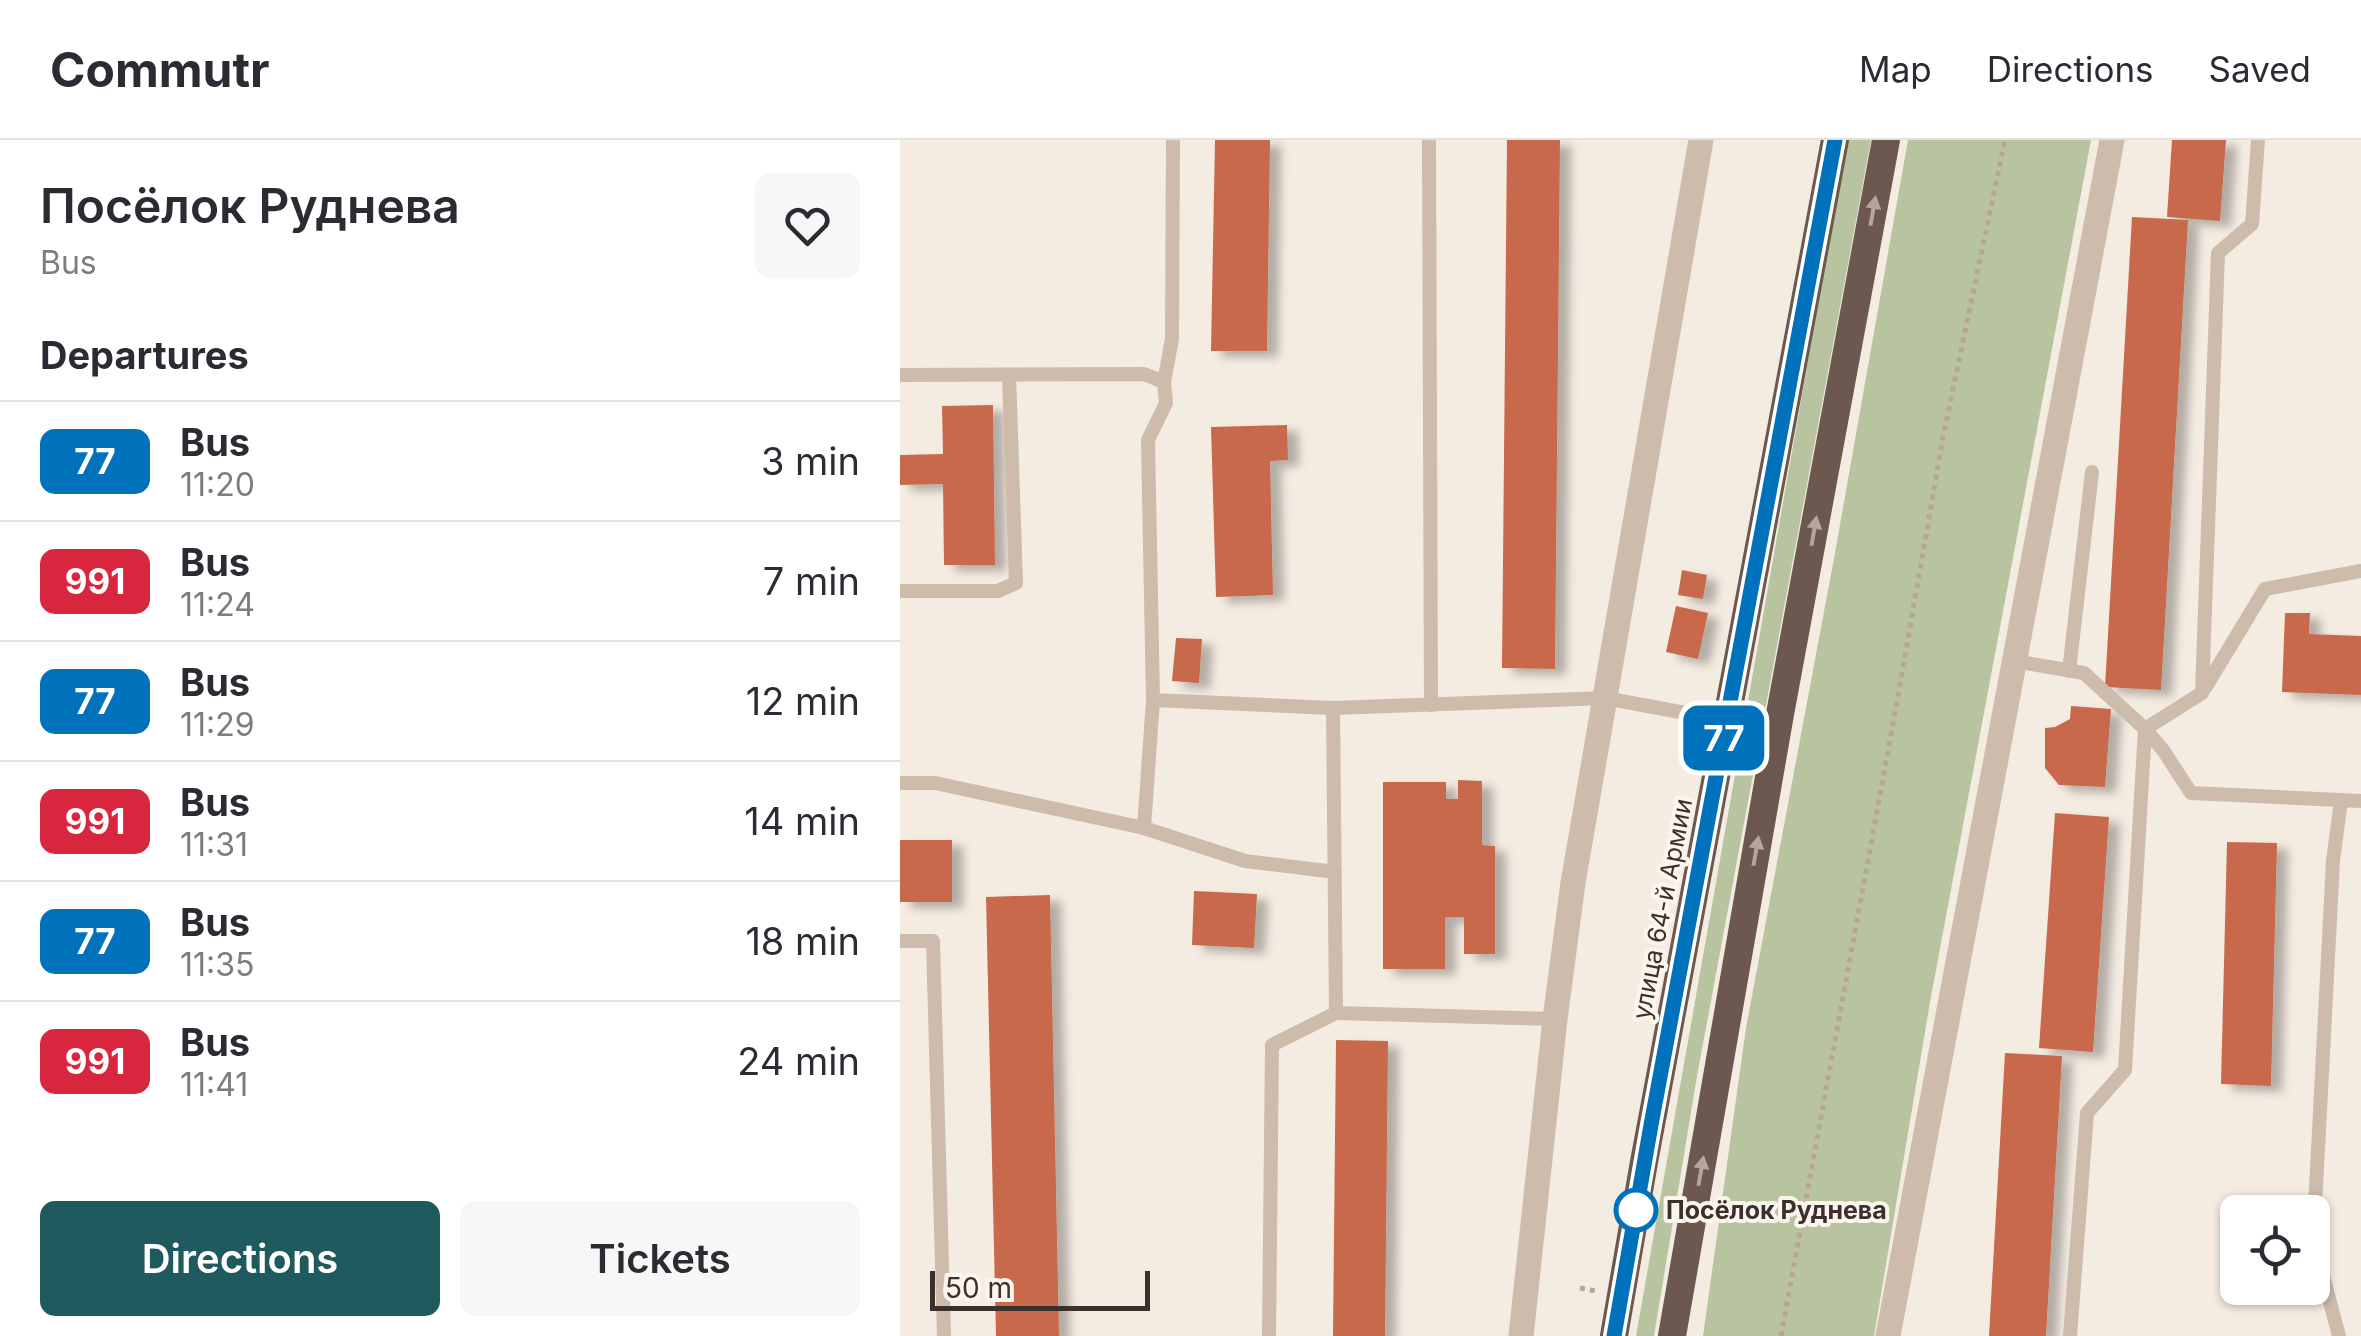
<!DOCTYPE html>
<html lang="en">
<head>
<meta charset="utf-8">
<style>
  :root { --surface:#fff; --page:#f7f7f7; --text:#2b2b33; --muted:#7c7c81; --line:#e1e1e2; --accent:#1f5a5e }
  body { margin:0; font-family:Inter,sans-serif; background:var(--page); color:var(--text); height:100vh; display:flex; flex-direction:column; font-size:38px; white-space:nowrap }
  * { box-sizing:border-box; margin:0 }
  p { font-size:32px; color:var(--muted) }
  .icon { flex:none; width:55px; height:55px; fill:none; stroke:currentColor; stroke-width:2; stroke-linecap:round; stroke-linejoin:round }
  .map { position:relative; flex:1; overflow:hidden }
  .details { display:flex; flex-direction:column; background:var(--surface); width:900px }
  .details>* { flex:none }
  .badge { padding:0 20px; border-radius:15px; font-size:35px; line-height:65px }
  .buttons { position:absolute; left:1320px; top:1055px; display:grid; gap:20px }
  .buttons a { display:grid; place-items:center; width:110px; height:110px; border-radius:15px; background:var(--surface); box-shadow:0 2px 8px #0004; font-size:50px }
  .scale { position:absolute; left:30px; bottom:25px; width:220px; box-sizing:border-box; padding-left:10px; border:5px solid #3b302b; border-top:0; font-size:28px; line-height:35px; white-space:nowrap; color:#3b302b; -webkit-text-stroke:8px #fbf5ee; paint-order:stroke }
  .map>.badge { position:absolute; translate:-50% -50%; box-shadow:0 0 0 5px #fff }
  h2 { padding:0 40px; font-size:38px; line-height:90px }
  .round { display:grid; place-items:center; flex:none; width:105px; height:105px; border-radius:15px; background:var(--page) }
  .overview { display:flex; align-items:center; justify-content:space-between; height:170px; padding:0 40px }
  h1 { font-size:48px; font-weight:600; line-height:75px }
  .action { display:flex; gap:20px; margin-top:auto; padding:20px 40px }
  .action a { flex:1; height:115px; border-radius:15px; background:var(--accent); color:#fff; font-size:40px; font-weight:600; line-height:115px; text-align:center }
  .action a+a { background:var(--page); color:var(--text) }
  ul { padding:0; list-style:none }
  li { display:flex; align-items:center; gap:30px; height:120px; padding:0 40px; border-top:2px solid var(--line) }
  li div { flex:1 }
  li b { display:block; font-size:38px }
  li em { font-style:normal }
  li .badge { min-width:110px; font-weight:700; text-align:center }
  header { display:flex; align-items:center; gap:60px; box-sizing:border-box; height:140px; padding:0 50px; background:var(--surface); border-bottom:2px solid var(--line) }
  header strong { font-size:48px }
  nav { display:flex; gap:55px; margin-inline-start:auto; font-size:35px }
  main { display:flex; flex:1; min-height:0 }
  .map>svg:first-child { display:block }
  .green { fill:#b8c4a0 }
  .building { fill:#c8694b; filter:url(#shadow) }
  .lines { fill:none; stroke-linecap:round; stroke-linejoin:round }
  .path { stroke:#b9a596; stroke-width:5; stroke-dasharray:5 5; stroke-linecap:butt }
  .service { stroke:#cdbbac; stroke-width:14 }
  .minor { stroke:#cdbbac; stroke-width:25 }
  .tertiary { stroke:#cdbbac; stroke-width:25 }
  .trunk { stroke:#6c584f; stroke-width:28 }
  .oneway { fill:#b4a69e }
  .line-casing { stroke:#fff; stroke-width:22 }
  .line { stroke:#0072bc; stroke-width:15 }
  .stop-dot { fill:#fff; stroke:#0072bc; stroke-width:5 }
  .labels { text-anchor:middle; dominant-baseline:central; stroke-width:8; stroke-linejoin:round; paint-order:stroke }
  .street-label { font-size:25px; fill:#3b302b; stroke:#fbf5ee }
  .stop-label { font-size:25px; font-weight:bold; fill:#3b302b; stroke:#fbf5ee; text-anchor:start }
</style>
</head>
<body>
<header>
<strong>Commutr</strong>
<nav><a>Map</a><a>Directions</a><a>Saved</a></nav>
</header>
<main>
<section class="details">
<div class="overview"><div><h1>Посёлок Руднева</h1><p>Bus</p></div><a class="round"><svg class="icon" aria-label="heart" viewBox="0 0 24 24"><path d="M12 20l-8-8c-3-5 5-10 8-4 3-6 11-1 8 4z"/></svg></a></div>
<h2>Departures</h2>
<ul>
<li><span class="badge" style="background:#0072bc;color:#fff">77</span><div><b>Bus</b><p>11:20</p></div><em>3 min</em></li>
<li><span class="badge" style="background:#d7263d;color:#fff">991</span><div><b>Bus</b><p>11:24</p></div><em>7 min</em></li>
<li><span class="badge" style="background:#0072bc;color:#fff">77</span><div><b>Bus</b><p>11:29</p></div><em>12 min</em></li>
<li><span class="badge" style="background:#d7263d;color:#fff">991</span><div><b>Bus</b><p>11:31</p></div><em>14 min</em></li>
<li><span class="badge" style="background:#0072bc;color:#fff">77</span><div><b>Bus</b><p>11:35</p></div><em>18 min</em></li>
<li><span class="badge" style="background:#d7263d;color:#fff">991</span><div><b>Bus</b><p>11:41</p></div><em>24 min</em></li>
</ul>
<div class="action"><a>Directions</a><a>Tickets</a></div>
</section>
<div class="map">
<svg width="1461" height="1196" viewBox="0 0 1461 1196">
  <defs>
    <filter id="shadow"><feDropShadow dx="11" dy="6" stdDeviation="5" flood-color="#0004"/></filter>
  </defs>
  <rect width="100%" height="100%" fill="#f4ebe1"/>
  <g class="green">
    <path d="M947,0H971L797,936L754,1196H736Z"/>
    <path d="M1008,0H1191L1030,862L974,1196H803L846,888L935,413Z"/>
  </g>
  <g class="building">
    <path d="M315,0H370L367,211H311Z"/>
    <path d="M607,0H660L655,529L602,528Z"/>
    <path d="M1272,0H1326L1320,81L1267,77Z"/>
    <path d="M1232,77L1288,80L1261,550L1205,547Z"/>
    <path d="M93,265L95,425H44L43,344L0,345V315L43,314L42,266Z"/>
    <path d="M387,285L388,320L370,321L373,455L316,457L311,287Z"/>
    <path d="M782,430L807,435L803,459L778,455Z"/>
    <path d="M776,466L808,473L798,519L766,512Z"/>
    <path d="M1385,473H1410L1409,494L1461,496V555L1382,552Z"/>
    <path d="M276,498L302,499L299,543L272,541Z"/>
    <path d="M1171,566L1211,569L1205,647L1159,645L1145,628V588L1155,587L1170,579Z"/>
    <path d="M558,640L582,641V705L595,706V814H564V777H545V829H483V642H546V659H558Z"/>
    <path d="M1155,673L1209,677L1193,912L1139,908Z"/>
    <rect x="0" y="700" width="52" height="62"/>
    <path d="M1327,702L1377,703L1371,946L1321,944Z"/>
    <path d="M294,751L357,754L354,808L292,805Z"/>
    <path d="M150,755L159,1196H96L86,757Z"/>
    <path d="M436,900L488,901L485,1196H433Z"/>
    <path d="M1105,913L1162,916L1146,1196H1089Z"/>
  </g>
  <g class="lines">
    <g class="path">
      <path d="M680,1148L696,1151"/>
      <path d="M881,1196L999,551L1043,297L1105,0"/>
    </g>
    <g class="service">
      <path d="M529,0L531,565"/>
      <path d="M0,235L244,234L264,242L266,263L248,300L253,560L433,568L705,558L828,581"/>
      <path d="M264,242L272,199L273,0"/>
      <path d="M0,451H98L116,443L109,235"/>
      <path d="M1114,521L1184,533L1245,589L1263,610L1291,653L1461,661"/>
      <path d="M1169,531L1192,332"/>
      <path d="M1305,548L1365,449L1461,431"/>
      <path d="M253,560L244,688L345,721L435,732"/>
      <path d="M433,568L436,873L655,879"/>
      <path d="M0,643H35L244,688"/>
      <path d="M0,801H33L44,1196"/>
      <path d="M369,1196L372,905L436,873"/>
      <path d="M1170,1196L1187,973L1225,930L1245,589L1302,553L1318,113L1352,84L1358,0"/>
      <path d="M1439,1196L1419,1121L1414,1087L1433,721L1441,660"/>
    </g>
    <path class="minor" d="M621,1196L655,879L673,743L801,0"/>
    <path class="tertiary" d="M988,1196L1212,0"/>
    <g class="trunk">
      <path d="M714,1196L744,1022L935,0"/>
      <path d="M772,1196L880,574L986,0"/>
    </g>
  </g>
  <defs><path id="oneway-solid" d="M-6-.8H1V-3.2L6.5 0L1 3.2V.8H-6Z" transform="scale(2.5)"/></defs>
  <g class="oneway">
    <use href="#oneway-solid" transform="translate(973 71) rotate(-80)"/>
    <use href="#oneway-solid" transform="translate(914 391) rotate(-80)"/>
    <use href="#oneway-solid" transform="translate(856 711) rotate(-80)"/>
    <use href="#oneway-solid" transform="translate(801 1031) rotate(-80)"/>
  </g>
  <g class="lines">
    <defs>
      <path id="line" d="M714,1196L751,985L935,0"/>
    </defs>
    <use href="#line" class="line-casing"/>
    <use href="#line" class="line"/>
  </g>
  <circle class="stop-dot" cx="736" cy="1070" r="20"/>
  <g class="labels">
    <g class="street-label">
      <text transform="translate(762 769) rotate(-79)">улица 64-й Армии</text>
    </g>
    <g class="stop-label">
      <text x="766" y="1070">Посёлок Руднева</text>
    </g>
  </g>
</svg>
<div class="buttons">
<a><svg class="icon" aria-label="locate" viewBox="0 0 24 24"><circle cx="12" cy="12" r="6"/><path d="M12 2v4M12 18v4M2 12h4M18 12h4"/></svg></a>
</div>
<div class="scale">50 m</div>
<b class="badge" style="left:824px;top:598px;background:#0072bc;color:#fff">77</b>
</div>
</main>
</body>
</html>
